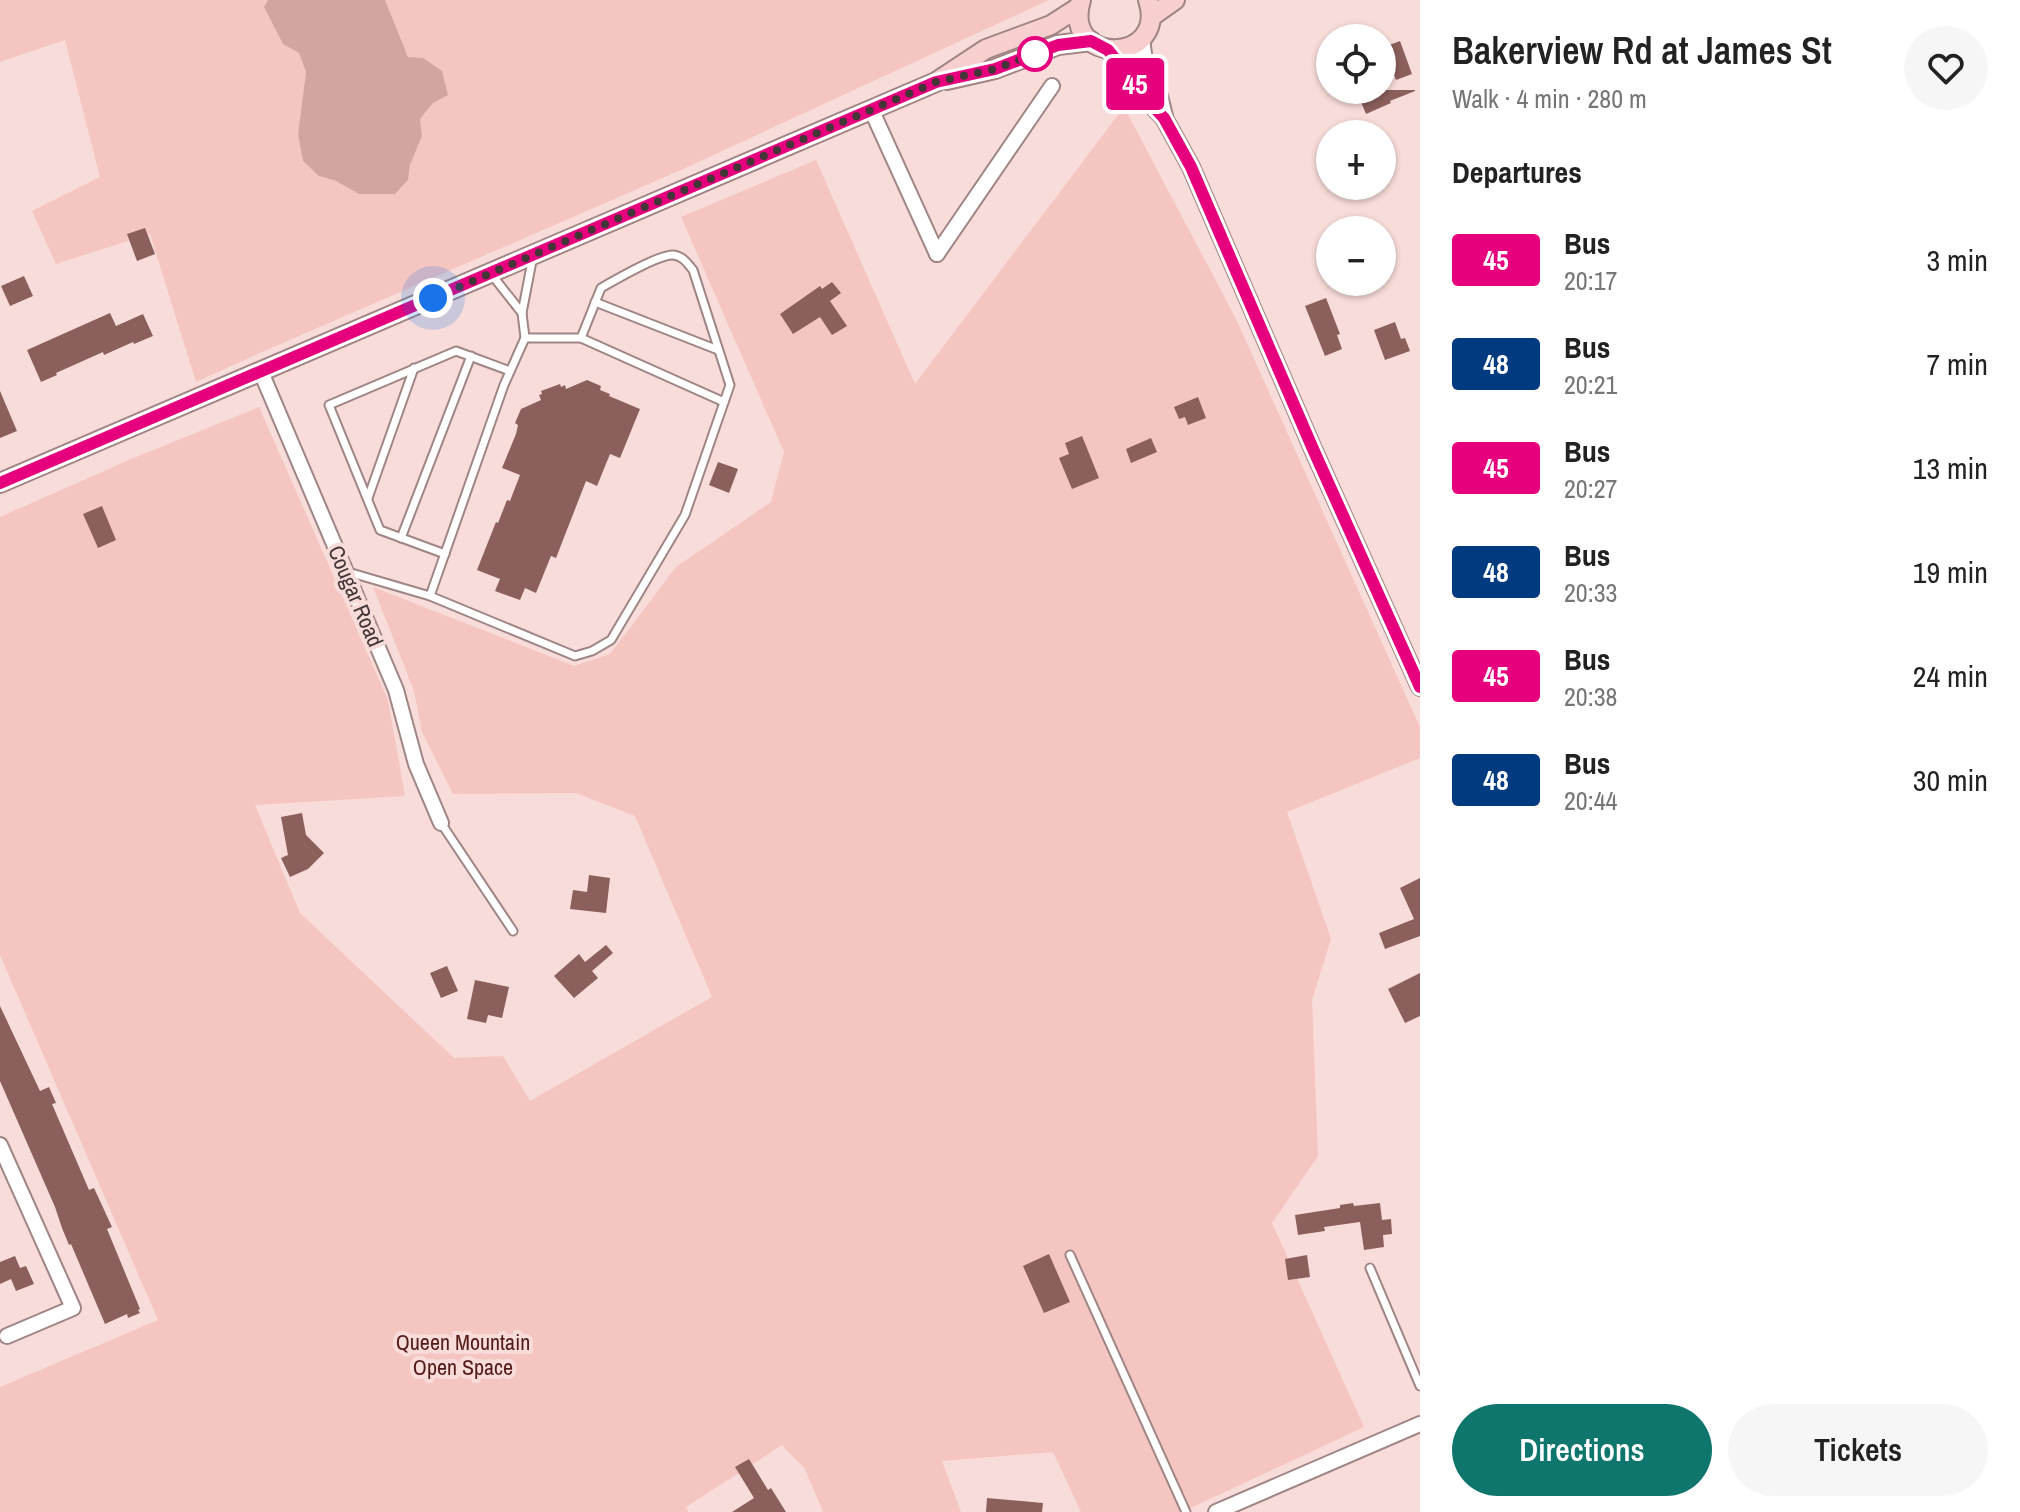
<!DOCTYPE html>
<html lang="en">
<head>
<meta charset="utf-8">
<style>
  :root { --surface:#fff; --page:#f6f6f6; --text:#222; --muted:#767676; --accent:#0f766e }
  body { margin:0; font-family:"Archivo Narrow",sans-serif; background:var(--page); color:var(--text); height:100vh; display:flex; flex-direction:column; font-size:30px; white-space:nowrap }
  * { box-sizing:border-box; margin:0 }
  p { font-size:26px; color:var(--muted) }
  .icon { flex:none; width:44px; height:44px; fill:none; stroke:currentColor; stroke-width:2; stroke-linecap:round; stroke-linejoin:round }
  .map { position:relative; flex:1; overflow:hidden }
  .side { display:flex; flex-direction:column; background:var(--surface); width:600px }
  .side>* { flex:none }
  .badge { padding:0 16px; border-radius:6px; font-size:28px; line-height:52px }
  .tools { position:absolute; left:1316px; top:24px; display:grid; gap:16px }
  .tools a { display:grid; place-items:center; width:80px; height:80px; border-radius:50%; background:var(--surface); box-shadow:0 2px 6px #0004; font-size:40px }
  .you { position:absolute; width:40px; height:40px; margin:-20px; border:6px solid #fff; border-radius:50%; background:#1a73e8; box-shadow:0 0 0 12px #1a73e833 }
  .map>.badge { position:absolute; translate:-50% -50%; box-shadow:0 0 0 4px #fff }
  h2 { padding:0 32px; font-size:30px; line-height:72px }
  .round { display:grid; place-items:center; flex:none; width:84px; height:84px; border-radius:42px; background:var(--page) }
  .overview { display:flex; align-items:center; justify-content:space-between; height:136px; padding:0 32px }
  h1 { font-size:38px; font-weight:600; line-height:60px }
  .cta { display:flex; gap:16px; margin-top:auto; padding:16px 32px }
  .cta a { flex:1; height:92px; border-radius:48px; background:var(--accent); color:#fff; font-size:32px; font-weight:600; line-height:92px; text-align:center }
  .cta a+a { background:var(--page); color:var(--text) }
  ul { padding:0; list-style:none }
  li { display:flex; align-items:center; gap:24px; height:104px; padding:0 32px }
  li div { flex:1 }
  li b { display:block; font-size:30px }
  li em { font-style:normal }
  li .badge { min-width:88px; font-weight:700; text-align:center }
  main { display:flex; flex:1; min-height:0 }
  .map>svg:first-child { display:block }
  .green { fill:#f5c5c1 }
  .water { fill:#d4a4a0 }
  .building { fill:#8b5f5b }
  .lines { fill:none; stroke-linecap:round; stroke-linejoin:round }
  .service-casing { stroke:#9f8583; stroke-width:11 }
  .minor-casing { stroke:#9f8583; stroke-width:18 }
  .tertiary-casing { stroke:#9f8583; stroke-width:20 }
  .secondary-casing { stroke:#9f8583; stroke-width:22 }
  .service { stroke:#fff; stroke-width:7 }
  .minor { stroke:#fff; stroke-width:14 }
  .tertiary { stroke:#fff; stroke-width:16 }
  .secondary { stroke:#f7cfce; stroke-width:18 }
  .line-casing { stroke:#fff; stroke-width:18 }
  .line { stroke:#e6007e; stroke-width:12 }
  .walk { stroke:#423736; stroke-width:8; stroke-dasharray:0 14.4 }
  .stop-dot { fill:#fff; stroke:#e6007e; stroke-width:4 }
  .labels { text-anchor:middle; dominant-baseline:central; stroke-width:8; stroke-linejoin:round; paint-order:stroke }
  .street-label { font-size:22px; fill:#423736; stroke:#f8dcd9 }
  .park-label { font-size:22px; fill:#531918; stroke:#f8dcd9 }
</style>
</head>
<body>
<main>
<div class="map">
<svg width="1420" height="1512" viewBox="0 0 1420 1512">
  <rect width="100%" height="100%" fill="#f8dcd9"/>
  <g class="green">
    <path d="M0,0H268L265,7L283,44L299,53L306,72L298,134L319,176L336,181L359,194H395L408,180L410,165L422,136L420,119L433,103L401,42L385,0H1049L681,170L253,356L196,382L150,234L56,264L32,211L100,177L65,40L0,62Z"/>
    <path d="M1124,107L1236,319L1420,727V758L1287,812L1331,939L1312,1000L1318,1156L1272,1223L1364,1427L1182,1512H1081L1053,1452L942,1461L961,1512H823L805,1469L782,1445L686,1507L688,1512H0V1387L158,1320L0,955V517L129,460L259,407L388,700L405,796L255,805L300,913L454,1058L503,1056L530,1101L712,997L635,816L576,793L453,794L422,732L414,691L373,587L574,666L610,654L676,567L771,502L784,452L681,217L816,160L915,384Z"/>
  </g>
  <path class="water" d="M268,0H385L408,57L423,58L442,71L448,95L433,103L420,119L422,136L410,165L408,180L395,194H359L336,181L319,176L303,161L298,134L306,72L299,53L283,44L264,7Z"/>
  <g class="building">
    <path d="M1400,41L1412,74L1396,80L1384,47Z"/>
    <path d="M1356,90H1415V91L1390,101L1391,103L1366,114Z"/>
    <path d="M145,228L155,254L137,261L127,234Z"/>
    <path d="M24,276L33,296L10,306L1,286Z"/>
    <path d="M832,282L841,293L830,301L847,326L832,335L820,317L793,334L780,314L820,286L822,289Z"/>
    <path d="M1326,298L1340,334L1337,335L1342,349L1325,356L1305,306Z"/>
    <path d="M110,313L116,326L143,314L153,336L134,344L133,342L104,355L103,352L56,373L57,375L41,382L27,350Z"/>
    <path d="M1395,322L1401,339L1405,338L1410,351L1385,360L1374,330Z"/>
    <path d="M587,380L601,386L600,390L610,394L609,396L640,409L620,458L610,454L597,486L586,481L556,558L551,556L536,593L525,588L520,600L495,591L500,579L477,570L496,522L498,523L507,500L510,501L520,475L502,468L516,434L518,425L515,423L521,409L541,400L539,395L542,394L541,391L560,384L561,387L565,385L566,389Z"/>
    <path d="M0,391L17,431L0,438Z"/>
    <path d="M1198,397L1206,418L1188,425L1185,417L1179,419L1174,407Z"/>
    <path d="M1082,436L1099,478L1072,489L1059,458L1069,454L1065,443Z"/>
    <path d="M1151,438L1157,452L1131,463L1126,449Z"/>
    <path d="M718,462L738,469L729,493L709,485Z"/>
    <path d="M102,506L116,540L98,548L83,514Z"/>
    <path d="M302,813L306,835L324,853L308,869L290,877L281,858L288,855L281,817Z"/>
    <path d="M589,875L610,878L606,913L570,909L573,890L587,892Z"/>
    <path d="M1420,878V936L1385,949L1379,933L1414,919L1400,888Z"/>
    <path d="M606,945L613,953L592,971L598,978L574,998L554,976L579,954L585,962Z"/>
    <path d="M447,966L458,991L441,998L430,973Z"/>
    <path d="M1420,973V1016L1405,1023L1388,989Z"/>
    <path d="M475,980L509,987L502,1018L488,1015L486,1023L467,1019Z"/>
    <path d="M0,1006L40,1091L49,1087L56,1103L52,1104L89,1190L94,1188L112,1227L107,1229L140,1309L138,1310L140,1313L128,1318L127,1314L105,1324L71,1244L69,1245L62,1228L55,1207L0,1081Z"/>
    <path d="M1353,1203L1354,1206L1380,1203L1382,1220L1391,1219L1392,1234L1383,1235L1384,1247L1364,1250L1360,1222L1324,1227L1325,1231L1298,1235L1295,1215L1340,1208V1205Z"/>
    <path d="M1049,1254L1070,1302L1044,1313L1023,1266Z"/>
    <path d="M1307,1255L1310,1277L1288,1280L1285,1259Z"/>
    <path d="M15,1256L20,1268L26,1266L34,1284L16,1291L11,1279L0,1284V1262Z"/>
    <path d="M749,1459L768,1490L771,1488L786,1512H732L754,1498L735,1467Z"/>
    <path d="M987,1498L1043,1503L1042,1512H986Z"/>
  </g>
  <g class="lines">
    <defs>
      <g id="service">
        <path d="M492,275L522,313L533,256"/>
        <path d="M595,302L718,350"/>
        <path d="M581,338L724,402"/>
        <path d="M368,498L414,368"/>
        <path d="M401,538L471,356"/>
        <path d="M445,554L380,530L329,405L456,351L510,371"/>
        <path d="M348,572L430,596L504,385L525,338L522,313"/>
        <path d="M430,596L575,656L592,651L611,640L685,515L730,385L693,270C687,263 683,256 673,255C659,254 615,280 601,288L581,338H525"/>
        <path d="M441,823L513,931"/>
        <path d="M1070,1255L1186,1512"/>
        <path d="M1370,1268L1420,1386"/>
      </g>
      <g id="minor">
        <path d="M871,109L937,254"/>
        <path d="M937,254L1052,86"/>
        <path d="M261,372L396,690L416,764L441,823"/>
        <path d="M0,1145L73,1308L7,1336"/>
        <path d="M1216,1512L1420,1424"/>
      </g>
      <g id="tertiary">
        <path d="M1141,39L1145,68L1159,96L1164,116"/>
        <path d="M1108,50L1149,102L1164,118L1191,167L1313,449L1420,687"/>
      </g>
      <g id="secondary">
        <path d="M1081,0C1061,67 1169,64 1148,0"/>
        <path d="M1151,17L1175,0"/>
        <path d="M947,80L995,69L1058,45L1091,41"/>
        <path d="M0,483L936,82L986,49L1051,25L1079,7"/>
      </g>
    </defs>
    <use href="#service" class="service-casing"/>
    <use href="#minor" class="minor-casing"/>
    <use href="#tertiary" class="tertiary-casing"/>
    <use href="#secondary" class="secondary-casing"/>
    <use href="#service" class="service"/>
    <use href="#minor" class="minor"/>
    <use href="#tertiary" class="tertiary"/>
    <use href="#secondary" class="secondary"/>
  </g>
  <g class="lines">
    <defs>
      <path id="line" d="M0,483L936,82L995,69L1058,45L1091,41L1108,50L1149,102L1164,118L1191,167L1313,449L1420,687"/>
    </defs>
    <use href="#line" class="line-casing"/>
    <use href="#line" class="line"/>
    <path class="walk" d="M433,298L936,82L995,69L1037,53L1035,54"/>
  </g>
  <circle class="stop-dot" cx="1035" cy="54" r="16"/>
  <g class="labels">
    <g class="street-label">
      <text transform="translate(356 596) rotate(67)">Cougar Road</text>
    </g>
    <g class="park-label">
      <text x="463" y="1342">Queen Mountain<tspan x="463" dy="25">Open Space</tspan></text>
    </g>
  </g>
</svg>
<div class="tools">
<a><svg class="icon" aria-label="locate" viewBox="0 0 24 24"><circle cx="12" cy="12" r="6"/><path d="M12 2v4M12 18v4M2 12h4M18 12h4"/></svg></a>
<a>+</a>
<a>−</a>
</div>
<div class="you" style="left:433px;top:298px"></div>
<b class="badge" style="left:1135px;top:84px;background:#e6007e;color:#fff">45</b>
</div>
<section class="side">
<div class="overview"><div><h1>Bakerview Rd at James St</h1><p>Walk · 4 min · 280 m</p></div><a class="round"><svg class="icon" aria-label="heart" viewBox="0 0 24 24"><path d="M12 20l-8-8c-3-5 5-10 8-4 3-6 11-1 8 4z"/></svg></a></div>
<h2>Departures</h2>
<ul>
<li><span class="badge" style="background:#e6007e;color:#fff">45</span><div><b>Bus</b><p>20:17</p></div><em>3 min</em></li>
<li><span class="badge" style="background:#003b80;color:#fff">48</span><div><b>Bus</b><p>20:21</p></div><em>7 min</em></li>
<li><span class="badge" style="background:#e6007e;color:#fff">45</span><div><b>Bus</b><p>20:27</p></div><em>13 min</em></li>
<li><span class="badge" style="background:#003b80;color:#fff">48</span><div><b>Bus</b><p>20:33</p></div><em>19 min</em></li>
<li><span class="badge" style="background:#e6007e;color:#fff">45</span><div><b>Bus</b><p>20:38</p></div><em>24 min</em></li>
<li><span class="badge" style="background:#003b80;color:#fff">48</span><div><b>Bus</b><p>20:44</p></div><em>30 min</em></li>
</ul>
<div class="cta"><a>Directions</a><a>Tickets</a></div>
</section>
</main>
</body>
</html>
